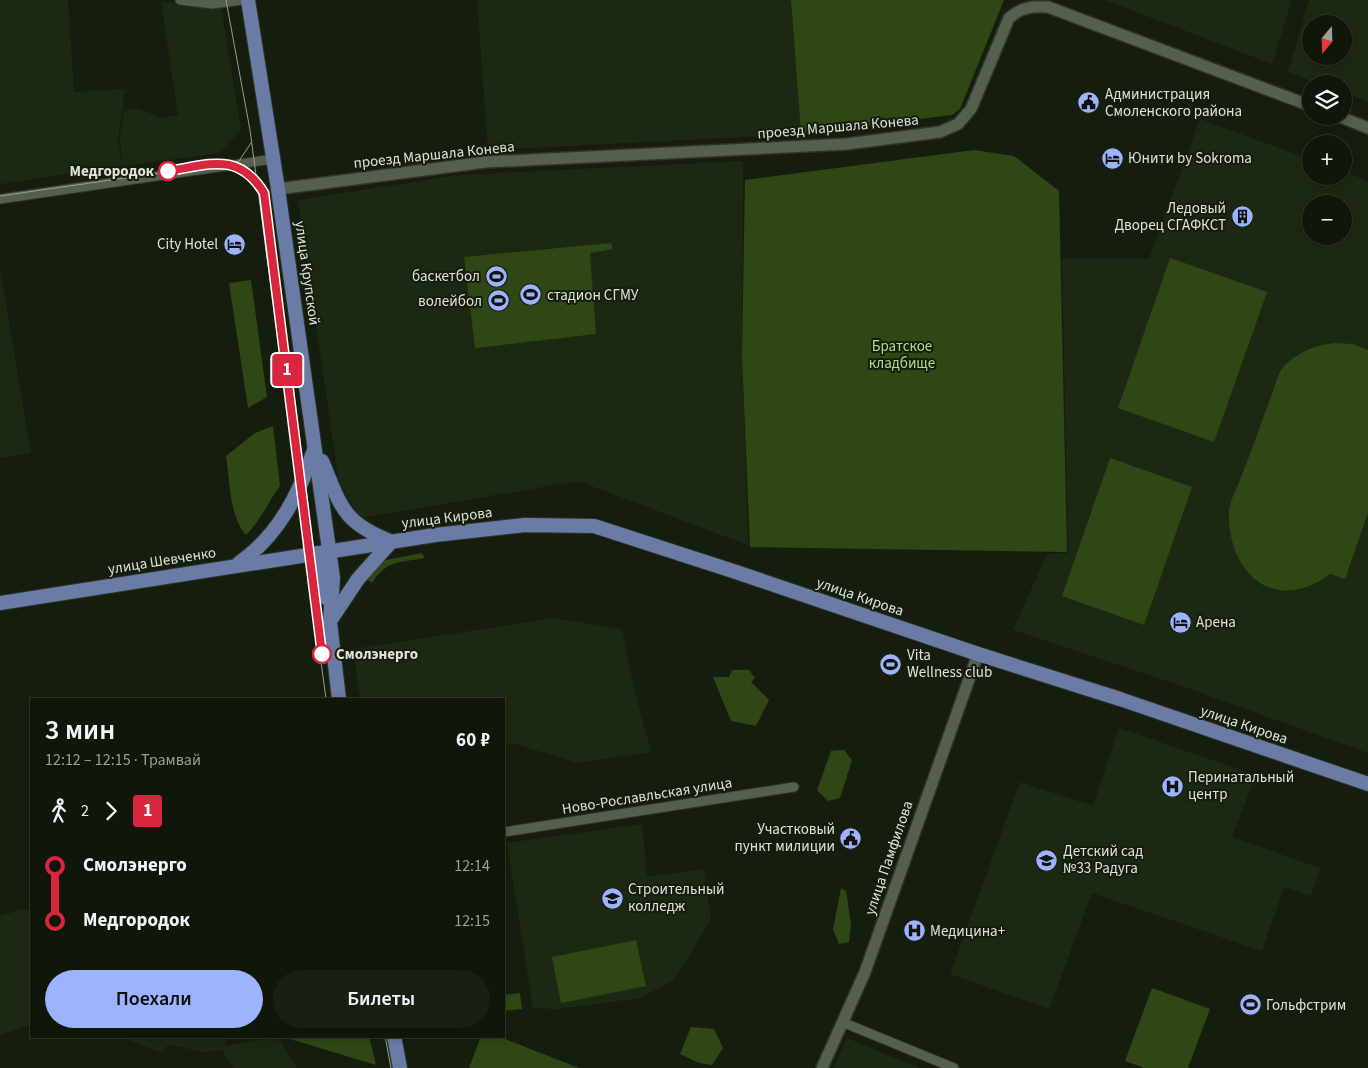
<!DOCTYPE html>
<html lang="ru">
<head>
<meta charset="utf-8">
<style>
  :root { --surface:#10160a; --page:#191f13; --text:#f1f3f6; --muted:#9c9f9c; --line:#30352b; --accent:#9db4fd }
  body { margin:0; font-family:"Source Sans 3",sans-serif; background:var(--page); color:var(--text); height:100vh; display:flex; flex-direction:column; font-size:19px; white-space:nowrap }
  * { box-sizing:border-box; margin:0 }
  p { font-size:16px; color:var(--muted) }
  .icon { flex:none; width:28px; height:28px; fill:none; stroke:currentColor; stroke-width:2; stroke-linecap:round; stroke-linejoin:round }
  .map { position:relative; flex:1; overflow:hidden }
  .sheet { position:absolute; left:30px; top:698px; width:475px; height:340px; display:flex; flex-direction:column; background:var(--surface); border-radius:0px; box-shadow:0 2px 8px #0003,0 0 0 1px var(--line) }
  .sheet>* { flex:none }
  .badge { padding:0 10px; border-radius:4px; font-size:18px; line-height:32px }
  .needle { width:32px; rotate:199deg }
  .buttons { position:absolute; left:1302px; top:15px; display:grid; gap:10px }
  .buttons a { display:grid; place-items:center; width:50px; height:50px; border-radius:50%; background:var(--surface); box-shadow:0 2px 8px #0003,0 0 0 1px var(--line); font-size:25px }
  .map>.badge { position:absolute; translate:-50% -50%; box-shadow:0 0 0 2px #fff }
  .legs { display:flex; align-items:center; gap:8px; height:55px; padding:0 15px; font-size:16px }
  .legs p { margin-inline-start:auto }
  .overview { display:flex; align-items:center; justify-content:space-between; height:85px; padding:0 15px }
  h1 { font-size:28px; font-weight:600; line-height:38px }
  .button { display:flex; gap:10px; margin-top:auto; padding:10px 15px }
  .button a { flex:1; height:58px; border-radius:30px; background:var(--accent); color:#111; font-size:20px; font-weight:600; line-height:58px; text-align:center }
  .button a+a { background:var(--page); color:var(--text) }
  ul { padding:0 15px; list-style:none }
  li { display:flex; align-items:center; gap:18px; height:55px; font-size:19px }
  li i { display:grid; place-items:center; width:8px; height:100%; margin:0 6px; background:currentColor }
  li i::after { content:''; width:12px; height:12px; margin:-6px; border:4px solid; border-radius:50%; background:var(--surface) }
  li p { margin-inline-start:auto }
  li:first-child i { background:linear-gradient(#0000 50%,currentColor 0) }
  li:last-child i { background:linear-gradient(currentColor 50%,#0000 0) }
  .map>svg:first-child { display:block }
  .built { fill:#1d2812; fill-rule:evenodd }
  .green { fill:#2f4714 }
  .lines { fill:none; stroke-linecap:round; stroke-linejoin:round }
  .minor-casing { stroke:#2f342b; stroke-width:11 }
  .tertiary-casing { stroke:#2f342b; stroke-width:14 }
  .primary-casing { stroke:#2f342b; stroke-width:16 }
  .minor { stroke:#555f4d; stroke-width:9 }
  .tertiary { stroke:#555f4d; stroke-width:11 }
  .primary { stroke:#6a7ca5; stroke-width:14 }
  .tram { stroke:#979e91; stroke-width:1 }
  .line-1-casing { stroke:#fff; stroke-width:11 }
  .line-1 { stroke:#d7263d; stroke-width:8 }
  .stop-1-dot { fill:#fff; stroke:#d7263d; stroke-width:2.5 }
  .labels { text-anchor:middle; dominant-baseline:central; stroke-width:4; stroke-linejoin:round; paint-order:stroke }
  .poi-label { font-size:15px; fill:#dde3d8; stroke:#151e0e; text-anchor:start }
  .street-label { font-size:15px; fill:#dde3d8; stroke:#151e0e }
  .stop-label { font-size:15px; font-weight:bold; fill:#dde3d8; stroke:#151e0e; text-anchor:end }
  .park-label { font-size:15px; fill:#b3de8c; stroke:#151e0e }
</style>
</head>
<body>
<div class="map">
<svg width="1368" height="1068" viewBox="0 0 1368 1068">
  <rect width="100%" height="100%" fill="#151e0e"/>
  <g class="built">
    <path d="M0,0H68L74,92L125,89L118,138L122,166L0,184Z"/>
    <path d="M477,0H791L801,134L488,150Z"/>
    <path d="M1105,0H1292L1272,64Z"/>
    <path d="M1309,0H1368V102L1344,93V84H1319L1288,72ZM1311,24H1344V56H1311Z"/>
    <path d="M161,2L221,6L241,130L219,153L123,166L120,139L124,111L136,108L163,118L178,115Z"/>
    <path d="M1200,119L1311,160V176H1344V172L1368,181V753L1182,686L1013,630L1047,554L1068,553L1062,259H1149ZM1311,204H1344V236H1311Z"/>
    <path d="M743,161L742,356L748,545L578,481L360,518L339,483L298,200L458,175Z"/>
    <path d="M0,269L31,453L0,458Z"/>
    <path d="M555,618L622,629L634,688L651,752L578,763L516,744L504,745V699H360L353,649Z"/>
    <path d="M1119,728L1256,775L1232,837L1320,868L1311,896L1284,887L1262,951L1092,893L1049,1009L950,974L1020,782L1093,806Z"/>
    <path d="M642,824L647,877L704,869L711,919L674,980L640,998L558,1009L533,1008L507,843Z"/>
    <path d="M23,909L31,912V1025L0,1035V916Z"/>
    <path d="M117,1036H226V1046L277,1036L297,1068H233L222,1050L202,1052L170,1044L160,1052Z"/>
    <path d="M847,1038L919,1068H833Z"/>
  </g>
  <g class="green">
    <path d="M791,0H1004L960,109L952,115L801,134Z"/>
    <path d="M974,150L1014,156L1059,191L1067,552L750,547L742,357L745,180Z"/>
    <path d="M611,243L613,249L590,253L596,334L475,348L464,257Z"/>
    <path d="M1170,258L1267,292L1214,442L1118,408Z"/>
    <path d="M251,280L267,397L248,408L229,283Z"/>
    <path d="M1335,343L1353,344L1368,350V513L1345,579L1330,574C1275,615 1228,574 1229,513C1229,502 1236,490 1240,480C1251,452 1261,423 1272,394C1275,386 1278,372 1284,366C1298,352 1315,345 1335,343Z"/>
    <path d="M273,426L280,486C268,502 261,520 246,535C229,516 230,480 226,456L255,433Z"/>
    <path d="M1110,458L1192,487L1144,625L1062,596Z"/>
    <path d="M422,553L425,558C399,563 388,559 372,583L365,578L381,561Z"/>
    <path d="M732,670H749L755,678L751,682L769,700L756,726L731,721L713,677H729Z"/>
    <path d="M844,750L852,760L840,798L828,801L817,790L831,751Z"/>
    <path d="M841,888L846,891L851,924L849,942L839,944L833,929Z"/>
    <path d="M636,940L646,986L561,1003L552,957Z"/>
    <path d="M1152,988L1210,1009L1188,1068H1144L1125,1061Z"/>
    <path d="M520,993L522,1009L504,1011V995Z"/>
    <path d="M691,1027L714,1029L723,1048L712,1065L699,1063L680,1054Z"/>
    <path d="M280,1036H369L376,1065Z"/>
    <path d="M481,1036H497L579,1068H469Z"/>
  </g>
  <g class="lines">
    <defs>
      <g id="minor">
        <path d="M180,0L212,4L243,0"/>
        <path d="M0,199L273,159"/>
        <path d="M504,832L794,787"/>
        <path d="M842,1022L954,1068"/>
      </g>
      <g id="tertiary">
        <path d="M1338,116L1368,128"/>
        <path d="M278,189L486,162L847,144L940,132L958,124L971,109L1009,18C1022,7 1032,6 1048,7L1311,106"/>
        <path d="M822,1068L865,972L978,654"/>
      </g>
      <g id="primary">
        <path d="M248,0L278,189L333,578L330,622L339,699"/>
        <path d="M322,461C341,506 342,522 390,541"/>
        <path d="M317,553L326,598"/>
        <path d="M239,563C279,535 299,494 314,450"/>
        <path d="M0,603L435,535L525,525L594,526L736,572L978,654L1120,699L1368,784"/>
        <path d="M332,618L358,579L391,542"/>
        <path d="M394,1036L400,1068"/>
      </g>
    </defs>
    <use href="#minor" class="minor-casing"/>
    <use href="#tertiary" class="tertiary-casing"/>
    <use href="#primary" class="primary-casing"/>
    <use href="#minor" class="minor"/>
    <use href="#tertiary" class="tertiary"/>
    <use href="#primary" class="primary"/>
    <g class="tram">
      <path d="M226,0L250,130L326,699"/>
      <path d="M228,168L239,161L251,143"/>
      <path d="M0,196L222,164L246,170L257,182"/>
      <path d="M385,1036L391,1068"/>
    </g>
  </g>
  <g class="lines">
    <defs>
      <path id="line-1" d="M168,171C209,165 238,151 264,193L322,654"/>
    </defs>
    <use href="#line-1" class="line-1-casing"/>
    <use href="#line-1" class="line-1"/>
  </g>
  <defs>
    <symbol id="civic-disc" viewBox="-11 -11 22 22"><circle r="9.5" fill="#9db4fd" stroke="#151e0e"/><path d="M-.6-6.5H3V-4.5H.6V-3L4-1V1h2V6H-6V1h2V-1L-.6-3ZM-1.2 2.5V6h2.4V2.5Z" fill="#111"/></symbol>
    <symbol id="hotel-disc" viewBox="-11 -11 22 22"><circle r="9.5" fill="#9db4fd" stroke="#151e0e"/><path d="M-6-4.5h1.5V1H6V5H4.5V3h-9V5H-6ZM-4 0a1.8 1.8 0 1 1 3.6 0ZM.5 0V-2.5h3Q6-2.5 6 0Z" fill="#111"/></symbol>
    <symbol id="building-disc" viewBox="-11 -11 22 22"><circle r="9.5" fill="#9db4fd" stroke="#151e0e"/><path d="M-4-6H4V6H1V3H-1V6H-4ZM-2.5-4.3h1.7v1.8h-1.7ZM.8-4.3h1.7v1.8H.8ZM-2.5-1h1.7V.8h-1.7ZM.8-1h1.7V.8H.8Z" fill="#111"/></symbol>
    <symbol id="stadium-disc" viewBox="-11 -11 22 22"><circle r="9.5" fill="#9db4fd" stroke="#151e0e"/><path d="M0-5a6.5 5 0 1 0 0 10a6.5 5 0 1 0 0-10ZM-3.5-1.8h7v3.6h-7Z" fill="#111"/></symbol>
    <symbol id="hospital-disc" viewBox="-11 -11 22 22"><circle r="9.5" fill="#9db4fd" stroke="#151e0e"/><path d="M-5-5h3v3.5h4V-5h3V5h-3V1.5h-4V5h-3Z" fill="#111"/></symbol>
    <symbol id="school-disc" viewBox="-11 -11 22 22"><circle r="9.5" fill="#9db4fd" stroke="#151e0e"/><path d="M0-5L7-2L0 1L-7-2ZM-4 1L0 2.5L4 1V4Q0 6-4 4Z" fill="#111"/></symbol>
    <symbol id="university-disc" viewBox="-11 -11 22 22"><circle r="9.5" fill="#9db4fd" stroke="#151e0e"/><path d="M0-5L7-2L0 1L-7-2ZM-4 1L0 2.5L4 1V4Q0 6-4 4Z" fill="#111"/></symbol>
  </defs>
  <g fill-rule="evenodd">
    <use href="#civic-disc" x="1076" y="90" width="25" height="25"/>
    <use href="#hotel-disc" x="1100" y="146" width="25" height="25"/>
    <use href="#building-disc" x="1230" y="204" width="25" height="25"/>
    <use href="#hotel-disc" x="222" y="232" width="25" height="25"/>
    <use href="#stadium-disc" x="484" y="264" width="25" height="25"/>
    <use href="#stadium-disc" x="518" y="282" width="25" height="25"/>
    <use href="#stadium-disc" x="486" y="288" width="25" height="25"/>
    <use href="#hotel-disc" x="1168" y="610" width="25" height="25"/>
    <use href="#stadium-disc" x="878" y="652" width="25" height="25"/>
    <use href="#hospital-disc" x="1160" y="774" width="25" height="25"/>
    <use href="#civic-disc" x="838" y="826" width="25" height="25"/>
    <use href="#school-disc" x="1034" y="848" width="25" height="25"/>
    <use href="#university-disc" x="600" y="886" width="25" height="25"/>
    <use href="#hospital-disc" x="902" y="918" width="25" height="25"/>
    <use href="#stadium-disc" x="1238" y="992" width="25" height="25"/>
  </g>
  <g class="stop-1-dot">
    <circle cx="168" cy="171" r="9"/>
    <circle cx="322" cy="654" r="9"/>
  </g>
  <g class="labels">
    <g class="poi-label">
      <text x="1105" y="94">Администрация<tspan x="1105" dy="17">Смоленского района</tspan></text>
      <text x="1128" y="158">Юнити by Sokroma</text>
      <text x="1226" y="208" text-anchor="end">Ледовый<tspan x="1226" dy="17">Дворец СГАФКСТ</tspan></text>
      <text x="218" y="244" text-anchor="end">City Hotel</text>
      <text x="480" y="276" text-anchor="end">баскетбол</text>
      <text x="547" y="295">стадион СГМУ</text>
      <text x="482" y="301" text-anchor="end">волейбол</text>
      <text x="1196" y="622">Арена</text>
      <text x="907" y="655">Vita<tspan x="907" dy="17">Wellness club</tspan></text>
      <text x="1188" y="777">Перинатальный<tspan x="1188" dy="17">центр</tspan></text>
      <text x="835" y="829" text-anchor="end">Участковый<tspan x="835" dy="17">пункт милиции</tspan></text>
      <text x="1063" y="851">Детский сад<tspan x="1063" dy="17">№33 Радуга</tspan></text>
      <text x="628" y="889">Строительный<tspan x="628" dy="17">колледж</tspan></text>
      <text x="930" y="931">Медицина+</text>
      <text x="1266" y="1005">Гольфстрим</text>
    </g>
    <g class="street-label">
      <text transform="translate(838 127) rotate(-5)">проезд Маршала Конева</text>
      <text transform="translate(434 155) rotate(-6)">проезд Маршала Конева</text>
      <text transform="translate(307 273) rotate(82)">улица Крупской</text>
      <text transform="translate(447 518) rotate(-7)">улица Кирова</text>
      <text transform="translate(162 561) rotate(-9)">улица Шевченко</text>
      <text transform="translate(860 597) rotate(19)">улица Кирова</text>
      <text transform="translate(1244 725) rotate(19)">улица Кирова</text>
      <text transform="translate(647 796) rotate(-9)">Ново-Рославльская улица</text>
      <text transform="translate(889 858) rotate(-71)">улица Памфилова</text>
    </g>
    <g class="stop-label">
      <text x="154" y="171">Медгородок</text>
      <text x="336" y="654" text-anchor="start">Смолэнерго</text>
    </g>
    <g class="park-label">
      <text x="902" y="346">Братское<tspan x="902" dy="17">кладбище</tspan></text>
    </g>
  </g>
</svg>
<div class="buttons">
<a><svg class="needle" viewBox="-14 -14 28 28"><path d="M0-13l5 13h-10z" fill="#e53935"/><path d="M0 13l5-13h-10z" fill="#9c9f9c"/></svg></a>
<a><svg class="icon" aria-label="layers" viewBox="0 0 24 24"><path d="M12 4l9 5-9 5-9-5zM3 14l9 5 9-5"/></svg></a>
<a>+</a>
<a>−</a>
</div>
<b class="badge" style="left:287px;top:370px;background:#d7263d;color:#fff">1</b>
<section class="sheet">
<div class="overview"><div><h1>3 мин</h1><p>12:12 – 12:15 · Трамвай</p></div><b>60 ₽</b></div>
<div class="legs"><svg class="icon" aria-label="walk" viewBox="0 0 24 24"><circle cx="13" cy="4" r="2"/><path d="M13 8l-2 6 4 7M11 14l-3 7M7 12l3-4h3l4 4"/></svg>2<svg class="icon" aria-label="forward" viewBox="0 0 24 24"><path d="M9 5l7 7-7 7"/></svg><b class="badge" style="background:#d7263d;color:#fff">1</b></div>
<ul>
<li><i style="color:#d7263d"></i><b>Смолэнерго</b><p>12:14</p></li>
<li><i style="color:#d7263d"></i><b>Медгородок</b><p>12:15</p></li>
</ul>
<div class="button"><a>Поехали</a><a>Билеты</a></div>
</section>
</div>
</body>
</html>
